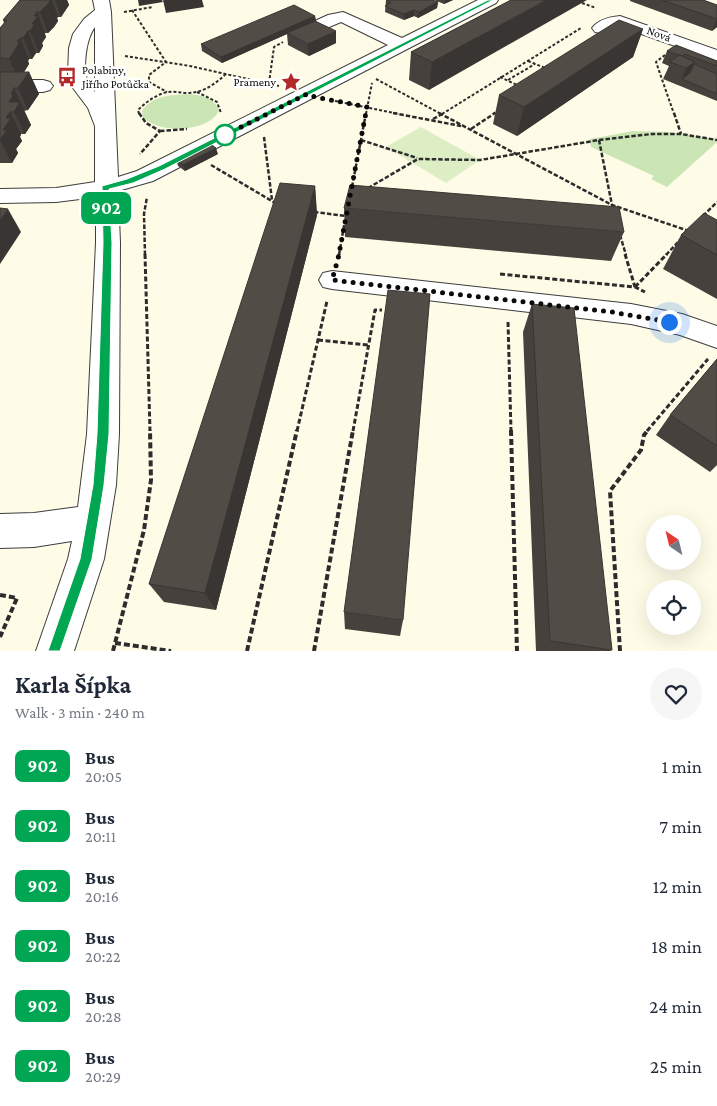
<!DOCTYPE html>
<html lang="en">
<head>
<meta charset="utf-8">
<style>
  :root { --surface:#fff; --page:#f6f6f7; --text:#1f2937; --muted:#747a83 }
  body { margin:0; font-family:"Crimson Pro",serif; background:var(--page); color:var(--text); height:100vh; display:flex; flex-direction:column; font-size:19px; white-space:nowrap }
  * { box-sizing:border-box; margin:0 }
  p { font-size:16px; color:var(--muted) }
  .icon { flex:none; width:28px; height:28px; fill:none; stroke:currentColor; stroke-width:2; stroke-linecap:round; stroke-linejoin:round }
  .map { position:relative; height:651px; overflow:hidden }
  .drawer { display:flex; flex-direction:column; background:var(--surface); flex:1 }
  .drawer>* { flex:none }
  .badge { padding:0 10px; border-radius:8px; font-size:18px; line-height:32px }
  .needle { width:32px; rotate:325deg }
  .tools { position:absolute; left:646px; top:515px; display:grid; gap:10px }
  .tools a { display:grid; place-items:center; width:55px; height:55px; border-radius:50%; background:var(--surface); box-shadow:0 5px 20px #0002; font-size:25px }
  .you { position:absolute; width:25px; height:25px; margin:-12px; border:4px solid #fff; border-radius:50%; background:#1a73e8; box-shadow:0 0 0 8px #1a73e833 }
  .map>.badge { position:absolute; translate:-50% -50%; box-shadow:0 0 0 2px #fff }
  .round { display:grid; place-items:center; flex:none; width:52px; height:52px; border-radius:26px; background:var(--page) }
  .summary { display:flex; align-items:center; justify-content:space-between; height:85px; padding:0 15px }
  h1 { font-size:24px; font-weight:700; line-height:38px }
  ul { padding:0; list-style:none }
  li { display:flex; align-items:center; gap:15px; height:60px; padding:0 15px }
  li div { flex:1 }
  li b { display:block; font-size:19px }
  li em { font-style:normal }
  li .badge { min-width:55px; font-weight:700; text-align:center }
  .map>svg:first-child { display:block }
  .green { fill:#cbe6b4 }
  .pitch { fill:#ddeec5 }
  .lines { fill:none; stroke-linecap:round; stroke-linejoin:round }
  .minor-casing { stroke:#3d3d3d; stroke-width:2 }
  .path-far3 { stroke:#2c2c2c; stroke-width:2; stroke-dasharray:3 2; stroke-linecap:butt }
  .path-far2 { stroke:#2c2c2c; stroke-width:2.5; stroke-dasharray:4.5 2; stroke-linecap:butt }
  .path-far1 { stroke:#2c2c2c; stroke-width:3; stroke-dasharray:5 2.5; stroke-linecap:butt }
  .path { stroke:#2c2c2c; stroke-width:4; stroke-dasharray:6 3; stroke-linecap:butt }
  .minor { fill:#fff; fill-rule:evenodd }
  .wall { fill:#47413d }
  .shaded-wall { fill:#393532 }
  .building { fill:#524c47; stroke:#393532 }
  .line { fill:#00a651; stroke:#fff }
  .walk { stroke:#0a0a0a; stroke-width:5; stroke-dasharray:0 9 }
  .stop-dot { fill:#fff; stroke:#00a651; stroke-width:2.5 }
  .labels { text-anchor:middle; dominant-baseline:central; stroke-width:5; stroke-linejoin:round; paint-order:stroke }
  .far-street-label { font-size:12px; fill:#0a0a0a; stroke:#fff }
  .far-poi-label { font-size:12px; fill:#0a0a0a; stroke:#fff; text-anchor:start }
</style>
</head>
<body>
<div class="map">
<svg width="717" height="651" viewBox="0 0 717 651">
  <rect width="100%" height="100%" fill="#fefbe7"/>
  <g class="green">
    <path d="M187,94C200,95 214,97 219,110C210,133 157,134 143,117L142,111C151,96 171,95 187,94Z"/>
    <path d="M633,131L668,132L717,139V142L667,187L651,179L654,176L591,147L590,139Z"/>
  </g>
  <path class="pitch" d="M421,127L480,160L446,183L386,147Z"/>
  <g class="lines">
    <defs>
      <g id="minor">
        <path d="M93,0H109L111,12L118,177L137,171L388,45L341,22L301,39L295,38L292,34L295,30L328,15L343,12L402,38L478,0H498L496,3L153,181L118,191L120,243L119,434L116,485L104,559L74,651H36L68,559L72,541L34,547L0,548V514L34,513L78,507L87,434L96,243V197L56,202L0,203V189L56,188L95,182V126L88,108L70,84L68,74L69,48L73,34L84,19L95,10ZM95,27V92C93,89 89,86 88,82C82,69 86,38 95,27Z"/>
        <path d="M620,16L717,50V61L619,26L601,33L595,32L592,28C599,19 610,17 620,16Z"/>
        <path d="M0,80H43L50,82L53,86L50,90L43,92H0Z"/>
        <path d="M332,271L631,304L682,314L717,326V348L680,335L631,324L332,289L323,287L319,280L323,273Z"/>
      </g>
    </defs>
    <use href="#minor" class="minor-casing"/>
    <g class="path-far3">
      <path d="M582,3L596,8"/>
      <path d="M132,10L166,62L149,75V82L167,92"/>
      <path d="M124,12L153,7"/>
      <path d="M665,55L656,62L674,114"/>
      <path d="M125,56L190,66L279,86"/>
      <path d="M528,61L545,68"/>
      <path d="M500,77L517,85"/>
      <path d="M376,79L441,114"/>
      <path d="M508,80L535,64"/>
      <path d="M269,83L274,47L283,42"/>
      <path d="M197,92L217,102L221,113"/>
      <path d="M335,101L399,114"/>
      <path d="M139,114L138,110C146,102 157,94 168,92C175,91 181,93 188,93C203,93 215,84 226,74"/>
      <path d="M366,114L372,83"/>
      <path d="M442,114L581,28"/>
      <path d="M493,114L499,110"/>
    </g>
    <g class="path-far2">
      <path d="M139,113L146,123L160,131L140,154"/>
      <path d="M393,113L461,126"/>
      <path d="M439,113L612,205L689,231"/>
      <path d="M674,113L681,134"/>
      <path d="M433,119L444,113"/>
      <path d="M471,129L495,113"/>
      <path d="M160,131L187,129"/>
      <path d="M264,137L272,200"/>
      <path d="M361,140L417,158"/>
      <path d="M599,140L612,205"/>
      <path d="M211,165L277,204"/>
      <path d="M352,187L366,113"/>
      <path d="M368,188L418,159L480,160L599,140L652,134H681L717,140"/>
      <path d="M314,212L346,216"/>
      <path d="M703,216L717,202"/>
      <path d="M620,235L626,255"/>
      <path d="M145,255L144,214L147,197"/>
      <path d="M339,255L345,220"/>
      <path d="M666,255L680,240"/>
    </g>
    <g class="path-far1">
      <path d="M145,254L150,431"/>
      <path d="M625,254L635,287"/>
      <path d="M338,258L339,254"/>
      <path d="M500,274L635,287L645,292"/>
      <path d="M635,287L667,254"/>
      <path d="M508,322L511,431"/>
      <path d="M318,340L368,345"/>
      <path d="M297,431L327,301"/>
      <path d="M353,431L375,310H382"/>
      <path d="M647,431L708,359"/>
    </g>
    <g class="path">
      <path d="M511,430L517,651"/>
      <path d="M0,595L17,598L0,637"/>
      <path d="M115,643L171,651"/>
      <path d="M113,651L144,530L151,480L150,430"/>
      <path d="M247,651L297,430"/>
      <path d="M314,651L353,430"/>
      <path d="M620,651L610,491L641,450L644,435L648,430"/>
    </g>
    <use href="#minor" class="minor"/>
  </g>
  <g class="wall">
    <path d="M20,0H67L69,5L61,17H58L57,18L58,21L54,27L48,33H45V34L46,37L42,43L43,46L39,53H36L32,59H29L28,61L29,64L24,72H29L39,94L28,110L24,111L31,125L25,134H21L20,137L22,141L16,149L18,153L12,163H0V28L4,23L3,20Z"/>
    <path d="M386,0L438,2L437,8L418,18L414,16L404,20L385,12Z"/>
    <path d="M434,0H453L444,4Z"/>
    <path d="M511,0L429,90L409,80L411,52Z"/>
    <path d="M630,0H703L717,5V27L712,31L630,1Z"/>
    <path d="M315,16L316,21L336,43L309,56L288,45L287,34L222,63L202,51L201,44Z"/>
    <path d="M643,29L633,57L517,136L493,124L499,95Z"/>
    <path d="M676,45L717,61V101L663,79L669,66L662,63L667,51Z"/>
    <path d="M218,154L185,171L178,166L176,159Z"/>
    <path d="M315,186L317,215L216,610L164,602L149,584Z"/>
    <path d="M344,208L624,232L611,261L345,237Z"/>
    <path d="M717,220V299L663,269L681,235Z"/>
    <path d="M532,304L612,650L610,651H536L523,332Z"/>
    <path d="M717,359V465L710,472L656,435L670,415Z"/>
    <path d="M344,612L403,620L400,636L345,629Z"/>
  </g>
  <g class="shaded-wall">
    <path d="M48,0H52L58,17L57,18L58,21L54,27L48,33L40,12Z"/>
    <path d="M55,0H67L69,5L61,17Z"/>
    <path d="M138,0H162L163,2L139,6Z"/>
    <path d="M163,0H202L204,7L166,13Z"/>
    <path d="M445,0H453L444,4Z"/>
    <path d="M546,0H587L429,90L432,62Z"/>
    <path d="M438,2L437,8L418,18L419,12Z"/>
    <path d="M414,10V16L404,20V14Z"/>
    <path d="M37,12L45,33V34L46,37L42,43L43,46L39,53L30,31L34,16Z"/>
    <path d="M315,16L316,22L287,33V34L222,63L221,57Z"/>
    <path d="M717,19V27L712,31Z"/>
    <path d="M643,29L633,57L517,136L524,107Z"/>
    <path d="M28,31L36,53L32,59L23,38Z"/>
    <path d="M336,31V43L309,56L308,44Z"/>
    <path d="M20,38L29,59L28,61L29,64L19,80L9,59L17,42Z"/>
    <path d="M695,62L687,79H682L686,68Z"/>
    <path d="M29,72L39,94L28,110L18,88Z"/>
    <path d="M14,88L31,125L25,134L9,102L11,94Z"/>
    <path d="M10,112L21,134L20,137L22,141L16,149L18,153L12,163L0,140L6,118Z"/>
    <path d="M216,148L218,154L185,171L183,165Z"/>
    <path d="M315,186L317,215L216,610L205,593Z"/>
    <path d="M8,209L21,232L0,264V220Z"/>
  </g>
  <g class="building">
    <path d="M20,0H51L46,6L40,12H37L34,16H38L32,24H35L30,31H28L23,38H20L17,42H20L9,59L0,58V28L7,20H3Z"/>
    <path d="M386,0H432L438,2L419,12L414,10L404,14L385,6L391,3Z"/>
    <path d="M511,0H546L432,62L411,52Z"/>
    <path d="M662,0H703L717,5V19Z"/>
    <path d="M294,5L315,16L221,57L201,44Z"/>
    <path d="M619,20L643,29L524,107L499,95Z"/>
    <path d="M315,21L336,31L308,44L287,33Z"/>
    <path d="M676,45L717,61V66L685,54L682,56L667,51Z"/>
    <path d="M679,55L695,62L686,68L670,62Z"/>
    <path d="M694,64L717,74V94L682,79L690,73Z"/>
    <path d="M0,72H29L18,88H14L11,94H14L9,102H20L14,112H10L6,118H11L3,130H7L0,140Z"/>
    <path d="M209,143L216,148L183,165L176,159Z"/>
    <path d="M280,183L315,186L205,593L149,584Z"/>
    <path d="M350,185L619,207L624,232L344,208Z"/>
    <path d="M0,208L8,209L0,220Z"/>
    <path d="M704,213L717,220V255L681,235Z"/>
    <path d="M388,290L430,294L403,620L344,612Z"/>
    <path d="M532,304L574,308L612,650L550,641Z"/>
    <path d="M717,359V446L670,415Z"/>
  </g>
  <path class="line" d="M488,0H493L165,169L133,183L109,189L112,243L109,434L104,485L92,559L60,651H48L80,559L93,485L97,434L103,243L102,186L127,179L159,166Z"/>
  <g class="lines">
    <path class="walk" d="M225,135L307,94L315,97L367,107L338,259L332,280L612,312L669,322"/>
  </g>
  <defs>
    <symbol id="bus-bare" viewBox="-9 -9 18 18"><path d="M-5-6H5V4H4V6H2V4H-2V6H-4V4H-5ZM-3.5-4V0h7V-4ZM-3.5 1.2v1.5H-2V1.2ZM2 1.2v1.5H3.5V1.2Z" fill="#b42928" stroke="#fff" stroke-width="2.5" paint-order="stroke"/></symbol>
    <symbol id="sight-bare" viewBox="-9 -9 18 18"><path d="M0-6L1.8-2.2L6-1.7L2.9 1.2L3.7 5.4L0 3.3L-3.7 5.4L-2.9 1.2L-6-1.7L-1.8-2.2Z" fill="#b42928" stroke="#fff" stroke-width="2.5" paint-order="stroke"/></symbol>
  </defs>
  <g fill-rule="evenodd">
    <use href="#bus-bare" x="53" y="63" width="28" height="28"/>
    <use href="#sight-bare" x="277" y="68" width="28" height="28"/>
  </g>
  <circle class="stop-dot" cx="225" cy="135" r="10"/>
  <g class="labels">
    <g class="far-street-label">
      <text transform="translate(659 34) rotate(20)">Nová</text>
    </g>
    <g class="far-poi-label">
      <text x="82" y="70">Polabiny,<tspan x="82" dy="14">Jiřího Potůčka</tspan></text>
      <text x="276" y="82" text-anchor="end">Prameny</text>
    </g>
  </g>
</svg>
<div class="tools">
<a><svg class="needle" viewBox="-14 -14 28 28"><path d="M0-13l5 13h-10z" fill="#e53935"/><path d="M0 13l5-13h-10z" fill="#747a83"/></svg></a>
<a><svg class="icon" aria-label="locate" viewBox="0 0 24 24"><circle cx="12" cy="12" r="6"/><path d="M12 2v4M12 18v4M2 12h4M18 12h4"/></svg></a>
</div>
<div class="you" style="left:669px;top:322px"></div>
<b class="badge" style="left:106px;top:208px;background:#00a651;color:#fff">902</b>
</div>
<section class="drawer">
<div class="summary"><div><h1>Karla Šípka</h1><p>Walk · 3 min · 240 m</p></div><a class="round"><svg class="icon" aria-label="heart" viewBox="0 0 24 24"><path d="M12 20l-8-8c-3-5 5-10 8-4 3-6 11-1 8 4z"/></svg></a></div>
<ul>
<li><span class="badge" style="background:#00a651;color:#fff">902</span><div><b>Bus</b><p>20:05</p></div><em>1 min</em></li>
<li><span class="badge" style="background:#00a651;color:#fff">902</span><div><b>Bus</b><p>20:11</p></div><em>7 min</em></li>
<li><span class="badge" style="background:#00a651;color:#fff">902</span><div><b>Bus</b><p>20:16</p></div><em>12 min</em></li>
<li><span class="badge" style="background:#00a651;color:#fff">902</span><div><b>Bus</b><p>20:22</p></div><em>18 min</em></li>
<li><span class="badge" style="background:#00a651;color:#fff">902</span><div><b>Bus</b><p>20:28</p></div><em>24 min</em></li>
<li><span class="badge" style="background:#00a651;color:#fff">902</span><div><b>Bus</b><p>20:29</p></div><em>25 min</em></li>
</ul>
</section>
</body>
</html>
